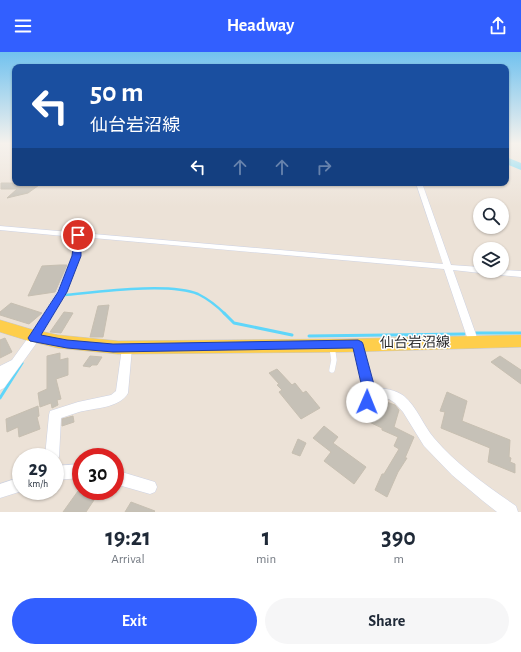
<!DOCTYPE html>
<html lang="en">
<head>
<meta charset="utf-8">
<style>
  body { margin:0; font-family:"Alegreya Sans","Noto Sans JP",sans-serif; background:#f6f6f7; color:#1f2937; height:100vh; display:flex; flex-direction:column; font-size:15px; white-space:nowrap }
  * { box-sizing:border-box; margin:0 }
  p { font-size:13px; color:#747a83 }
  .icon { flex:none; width:22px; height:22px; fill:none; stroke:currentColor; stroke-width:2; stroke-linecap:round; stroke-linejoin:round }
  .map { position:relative; height:460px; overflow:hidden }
  .drawer { display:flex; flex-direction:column; background:#fff; flex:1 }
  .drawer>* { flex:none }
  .guide { position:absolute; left:12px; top:12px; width:497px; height:122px; border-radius:8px; box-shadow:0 1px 3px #0004; background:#1a4fa0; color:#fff; overflow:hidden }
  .fabs { position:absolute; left:473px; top:146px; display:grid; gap:8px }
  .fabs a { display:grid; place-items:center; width:36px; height:36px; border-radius:50%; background:#fff; box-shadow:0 1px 3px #0004; font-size:20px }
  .speed { position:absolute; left:12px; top:396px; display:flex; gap:8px; font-size:20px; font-weight:700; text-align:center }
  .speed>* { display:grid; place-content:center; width:52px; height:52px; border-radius:50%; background:#fff; box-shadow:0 1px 3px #0004; line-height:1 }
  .speed small { font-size:10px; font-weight:400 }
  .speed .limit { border:6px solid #d22; background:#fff; color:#111 }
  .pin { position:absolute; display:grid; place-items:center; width:34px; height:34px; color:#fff; margin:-17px; border:2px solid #fff; border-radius:50%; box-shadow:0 1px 4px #0007 }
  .me { position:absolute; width:44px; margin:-22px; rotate:1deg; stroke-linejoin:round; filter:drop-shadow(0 0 3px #0008) }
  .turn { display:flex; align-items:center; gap:14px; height:84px; padding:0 12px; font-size:18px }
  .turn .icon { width:52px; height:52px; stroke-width:2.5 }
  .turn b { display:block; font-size:28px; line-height:34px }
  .lanes { display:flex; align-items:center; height:38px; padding:0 12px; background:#0003; justify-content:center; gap:20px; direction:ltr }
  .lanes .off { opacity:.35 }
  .eta { display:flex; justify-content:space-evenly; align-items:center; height:68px; text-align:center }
  .eta b { font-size:24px; font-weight:700; line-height:28px }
  .button { display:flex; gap:8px; margin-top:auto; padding:8px 12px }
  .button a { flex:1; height:46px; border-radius:24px; background:#325fff; color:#fff; font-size:16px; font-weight:700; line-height:46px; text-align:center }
  .button a+a { background:#f6f6f7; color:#1f2937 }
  header { display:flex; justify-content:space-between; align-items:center; height:52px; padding:0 12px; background:#325fff; color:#fff; font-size:18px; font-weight:700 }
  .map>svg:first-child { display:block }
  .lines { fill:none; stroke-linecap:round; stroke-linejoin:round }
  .stream-far1 { stroke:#5fd6fa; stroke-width:2.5 }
  .stream { stroke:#5fd6fa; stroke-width:3 }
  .river { fill:#5fd6fa; fill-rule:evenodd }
  .building { fill:#c6c1b7; stroke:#c7bfb1 }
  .service-casing { stroke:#cdd2e3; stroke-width:6 }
  .minor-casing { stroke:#cdd2e3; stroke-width:1 }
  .primary-casing { stroke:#c7c7c7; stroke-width:1 }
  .service { stroke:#fff; stroke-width:5.5 }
  .minor { fill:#fff; fill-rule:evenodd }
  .primary { fill:#fece4b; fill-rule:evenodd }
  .route { fill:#325fff; stroke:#203ea6 }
  .labels { text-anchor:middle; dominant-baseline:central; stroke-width:3; stroke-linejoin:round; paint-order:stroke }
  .street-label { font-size:14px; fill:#282828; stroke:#fff }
</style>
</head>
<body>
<header><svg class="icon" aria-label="menu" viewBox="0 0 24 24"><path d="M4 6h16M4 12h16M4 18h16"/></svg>Headway<svg class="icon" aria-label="share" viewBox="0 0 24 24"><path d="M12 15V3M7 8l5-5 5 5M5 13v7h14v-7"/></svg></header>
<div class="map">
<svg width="521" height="460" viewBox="0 0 521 460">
  <rect width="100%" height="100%" fill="#ece2d7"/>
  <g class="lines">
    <path class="stream-far1" d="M65,243c32,-3 104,-13 133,-1 10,5 19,12 27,20"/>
    <g class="stream">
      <path d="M224,261l10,10 58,12"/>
      <path d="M476,281h45"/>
      <path d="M309,284l155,-2"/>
      <path d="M0,346l22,-35"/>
    </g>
    <path class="river" d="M506,105l15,6v7l-15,-6z"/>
  </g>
  <g class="building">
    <path d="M1,131h41l-14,10 -21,5 10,-9h-16z"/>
    <path d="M60,213h7l-12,27 -27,4 14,-30z"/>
    <path d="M11,251l31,10 -13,11 -29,-9v-3z"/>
    <path d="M109,253l-6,32h-13l8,-31z"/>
    <path d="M64,260l9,1 -12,20 -11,-1z"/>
    <path d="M5,286l7,14 -12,6v-18z"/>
    <path d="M60,301v7l8,-2v17l-12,4 5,20 -4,1 1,5 -6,3 -1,-5 -11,4 -2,-14 9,-4v-33z"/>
    <path d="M90,304l12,1 -5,8h-5l-2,2 -7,-1z"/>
    <path d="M500,304l21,14v14l-30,-22z"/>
    <path d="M277,317l15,16 3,-2 8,10 3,-2 14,17 -19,11 -22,-27 3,-2 -5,-5 2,-1 -10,-11z"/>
    <path d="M447,340l20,9 -5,20 48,19 -1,17 2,1 -1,4 5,2v9l-27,-11 2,-14 -49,-20 4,-16 -5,-1z"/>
    <path d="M378,347l17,6 4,5 -5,17 20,10 -9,21h2l-9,14 -11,25 -12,-7 7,-16h2l15,-25 -5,-3 4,-9 -16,-7v-2l-15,-7z"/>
    <path d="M38,354l1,10 -2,1 3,12 -21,8 -1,-10 -11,5 -1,-13z"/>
    <path d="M73,364l1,6 -12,4v-7z"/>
    <path d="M324,374l14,11 -5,6 33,24 -12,17 -30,-23 7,-9 -18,-14z"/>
    <path d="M298,387l8,4 -6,13 -8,-3z"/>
    <path d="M78,439h22l-14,21h-23z"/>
    <path d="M131,450l24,9 -1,1h-29z"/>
  </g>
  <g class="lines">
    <defs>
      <path id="service" d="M332,295l2,13 -2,10"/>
      <g id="minor">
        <path d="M416,131h6l29,82 29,2v4h4l-4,2 -27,-3 26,73 -1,3 -4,1 -4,-1 -1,-3 -25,-74 -362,-32 -2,19 -13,36 -29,49 -34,47 -4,2v-24l12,-6 18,-25 27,-43 15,-36 2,-19 -74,-7v-4l443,38z"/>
        <path d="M502,218l19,1v6l-31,-3 -4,-3h16z"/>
        <path d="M358,288l4,1 1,3 12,44c9,0 21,2 29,8 13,11 19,29 30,42 23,27 53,48 82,68l2,6h-21l-14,-11 -31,-26 -28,-29 -21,-34 -8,-9 -6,-4 -14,-2 -10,22 -5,1 -5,-1 -1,-4 10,-23 -11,-48 1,-3z"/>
        <path d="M127,292l4,1 1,3 -4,45c-8,15 -34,15 -49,19 -6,2 -12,4 -18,6l-2,39 -4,5v-5h-10l4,-42 1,-4 28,-9 33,-7 5,-4 6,-43 1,-3z"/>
        <path d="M81,412v14l-26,2v-14z"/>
        <path d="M115,418l40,12 2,5 -2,5 -5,2 -35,-10z"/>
        <path d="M21,425l1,14 -22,7v-14z"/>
      </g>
      <path id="primary" d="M0,268l30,9 28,6 60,6 227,-2 176,-4v12l-176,5 -227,2 -60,-6 -29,-7 -29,-9z"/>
    </defs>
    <use href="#service" class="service-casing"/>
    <use href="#minor" class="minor-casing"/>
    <use href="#primary" class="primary-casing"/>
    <use href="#service" class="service"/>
    <use href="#minor" class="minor"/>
    <use href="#primary" class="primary"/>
  </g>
  <linearGradient id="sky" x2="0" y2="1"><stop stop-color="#71c2ef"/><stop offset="0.59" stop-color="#f6f2ed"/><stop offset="1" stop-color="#f6f2ed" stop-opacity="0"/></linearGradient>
  <rect width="521" height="155" fill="url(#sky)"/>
  <path class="route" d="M75,181h3l3,2v21l-14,36 -26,43 26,5 46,4 245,-4 4,2 1,2 13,48 -4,14 -5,1 -4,-1 -2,-4 2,-10 -10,-44 -240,4 -46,-4 -37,-7 -2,-3 30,-46 14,-36z"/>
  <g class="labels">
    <g class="street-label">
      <text transform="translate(415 291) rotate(-1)">仙台岩沼線</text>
    </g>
  </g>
</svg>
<div class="fabs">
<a><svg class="icon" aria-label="search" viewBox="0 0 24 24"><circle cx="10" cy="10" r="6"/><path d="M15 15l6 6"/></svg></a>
<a><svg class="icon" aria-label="layers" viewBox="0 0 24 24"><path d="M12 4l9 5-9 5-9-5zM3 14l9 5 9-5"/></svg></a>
</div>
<div class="speed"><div>29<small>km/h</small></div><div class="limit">30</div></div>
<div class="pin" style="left:78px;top:183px;background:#d93025"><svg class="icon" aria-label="arrive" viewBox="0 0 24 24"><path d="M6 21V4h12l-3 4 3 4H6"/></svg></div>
<svg class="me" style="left:367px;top:350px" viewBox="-20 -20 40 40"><circle r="19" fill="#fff"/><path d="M0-13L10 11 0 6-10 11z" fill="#325fff"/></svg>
<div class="guide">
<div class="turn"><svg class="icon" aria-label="left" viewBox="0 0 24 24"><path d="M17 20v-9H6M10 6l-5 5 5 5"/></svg><div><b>50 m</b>仙台岩沼線</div></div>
<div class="lanes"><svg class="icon" aria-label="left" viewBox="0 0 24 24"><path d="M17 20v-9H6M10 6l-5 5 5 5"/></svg><svg class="icon off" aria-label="ahead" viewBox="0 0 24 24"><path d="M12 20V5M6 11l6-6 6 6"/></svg><svg class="icon off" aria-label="ahead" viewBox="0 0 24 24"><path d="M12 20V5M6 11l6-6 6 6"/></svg><svg class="icon off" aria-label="right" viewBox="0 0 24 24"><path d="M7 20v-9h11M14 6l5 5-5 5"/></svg></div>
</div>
</div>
<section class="drawer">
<div class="eta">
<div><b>19:21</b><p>Arrival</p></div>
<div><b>1</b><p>min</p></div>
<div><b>390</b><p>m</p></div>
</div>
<div class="button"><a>Exit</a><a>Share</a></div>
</section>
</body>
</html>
